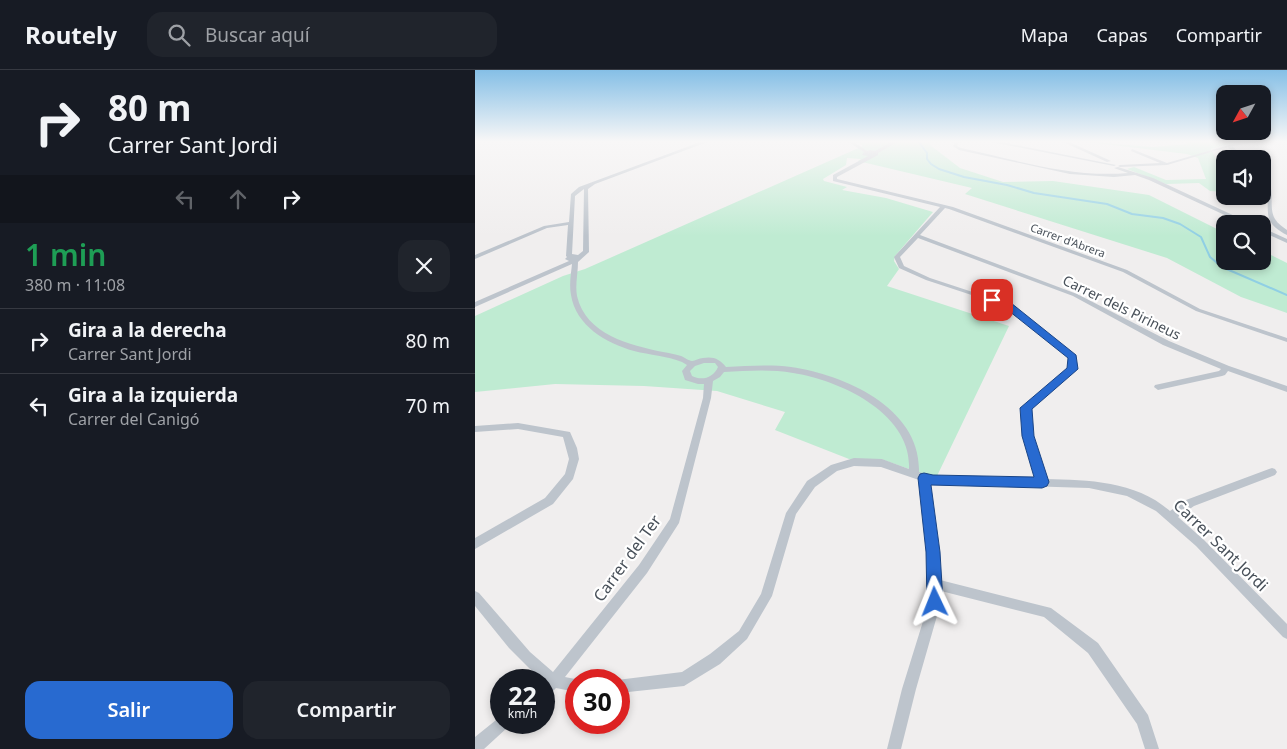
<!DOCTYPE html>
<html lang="es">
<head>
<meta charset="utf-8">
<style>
  body { margin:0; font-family:"Noto Sans",sans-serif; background:#20242c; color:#f1f3f6; height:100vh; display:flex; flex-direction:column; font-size:19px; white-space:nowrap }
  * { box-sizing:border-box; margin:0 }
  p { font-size:16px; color:#9ea1a6 }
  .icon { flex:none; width:28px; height:28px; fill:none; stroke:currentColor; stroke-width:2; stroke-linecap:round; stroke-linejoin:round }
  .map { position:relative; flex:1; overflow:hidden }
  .drawer { display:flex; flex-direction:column; background:#171b24; width:475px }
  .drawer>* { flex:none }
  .banner { background:#171b24; color:#f1f3f6; overflow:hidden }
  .needle { width:32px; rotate:230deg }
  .buttons { position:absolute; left:741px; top:15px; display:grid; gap:10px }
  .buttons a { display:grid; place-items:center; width:55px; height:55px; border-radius:10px; background:#171b24; box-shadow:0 2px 8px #0003; font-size:25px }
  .speed { position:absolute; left:15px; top:599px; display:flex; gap:10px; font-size:25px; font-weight:700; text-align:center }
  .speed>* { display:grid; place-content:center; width:65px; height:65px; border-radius:50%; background:#171b24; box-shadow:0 2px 8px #0003; line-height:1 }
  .speed small { font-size:12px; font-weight:400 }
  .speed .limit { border:8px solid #d22; background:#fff; color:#111 }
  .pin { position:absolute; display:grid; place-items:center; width:42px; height:42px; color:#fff; margin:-21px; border-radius:10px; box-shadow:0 2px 8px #0006 }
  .me { position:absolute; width:55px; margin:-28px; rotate:358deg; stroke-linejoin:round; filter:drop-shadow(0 0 4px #0008) }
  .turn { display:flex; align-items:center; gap:18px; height:105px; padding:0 25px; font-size:22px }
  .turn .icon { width:65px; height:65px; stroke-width:2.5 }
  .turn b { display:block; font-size:35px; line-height:42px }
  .lanes { display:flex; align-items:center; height:48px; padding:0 25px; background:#0003; justify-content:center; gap:25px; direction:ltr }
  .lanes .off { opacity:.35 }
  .round { display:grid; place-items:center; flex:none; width:52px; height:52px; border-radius:15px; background:#20242c }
  .summary { display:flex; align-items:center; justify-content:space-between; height:85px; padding:0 25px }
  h1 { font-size:30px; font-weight:600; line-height:38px; color:#1e9e55 }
  .primary-button { display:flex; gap:10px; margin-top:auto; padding:10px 25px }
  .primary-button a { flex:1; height:58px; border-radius:15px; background:#286ad0; color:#fff; font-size:20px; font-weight:600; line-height:58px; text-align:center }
  .primary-button a+a { background:#20242c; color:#f1f3f6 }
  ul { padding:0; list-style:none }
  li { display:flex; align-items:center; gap:15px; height:65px; padding:0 25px; border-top:1px solid #363941 }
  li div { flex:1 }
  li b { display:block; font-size:19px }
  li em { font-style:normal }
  header { display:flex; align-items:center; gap:30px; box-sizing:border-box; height:70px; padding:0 25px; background:#171b24; border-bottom:1px solid #363941 }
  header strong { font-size:24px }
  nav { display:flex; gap:28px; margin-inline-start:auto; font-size:18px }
  .search { width:350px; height:45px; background:#20242c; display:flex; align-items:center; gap:12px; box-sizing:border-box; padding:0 18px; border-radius:15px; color:#9ea1a6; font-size:19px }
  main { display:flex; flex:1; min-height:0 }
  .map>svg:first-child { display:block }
  .green { fill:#bfebd2 }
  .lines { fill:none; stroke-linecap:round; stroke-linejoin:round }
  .stream { stroke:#90cfe4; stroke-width:2 }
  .street { fill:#bdc4cc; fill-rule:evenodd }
  .route { fill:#286ad0; stroke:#1a4587 }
  .labels { text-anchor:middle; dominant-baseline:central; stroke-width:4.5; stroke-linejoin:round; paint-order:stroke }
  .far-street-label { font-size:11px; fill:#485059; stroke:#fff }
  .street-label { font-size:14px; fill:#485059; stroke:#fff }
  .near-street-label { font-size:16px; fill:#485059; stroke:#fff }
</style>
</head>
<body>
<header>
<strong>Routely</strong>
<div class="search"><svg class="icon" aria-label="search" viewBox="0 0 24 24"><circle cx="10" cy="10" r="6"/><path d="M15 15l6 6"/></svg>Buscar aquí</div>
<nav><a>Mapa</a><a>Capas</a><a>Compartir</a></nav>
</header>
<main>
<section class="drawer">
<div class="banner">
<div class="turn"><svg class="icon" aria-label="right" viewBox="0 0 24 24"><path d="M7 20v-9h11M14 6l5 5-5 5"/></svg><div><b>80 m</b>Carrer Sant Jordi</div></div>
<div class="lanes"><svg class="icon off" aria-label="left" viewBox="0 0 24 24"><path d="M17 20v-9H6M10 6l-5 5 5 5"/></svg><svg class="icon off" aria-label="ahead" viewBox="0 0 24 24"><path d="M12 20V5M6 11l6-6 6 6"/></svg><svg class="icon" aria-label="right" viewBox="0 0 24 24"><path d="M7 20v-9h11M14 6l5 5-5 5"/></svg></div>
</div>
<div class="summary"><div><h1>1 min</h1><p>380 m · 11:08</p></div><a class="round"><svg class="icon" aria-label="close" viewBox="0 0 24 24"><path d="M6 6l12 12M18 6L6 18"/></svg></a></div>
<ul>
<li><svg class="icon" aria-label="right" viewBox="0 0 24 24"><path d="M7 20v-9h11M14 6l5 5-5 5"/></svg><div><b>Gira a la derecha</b><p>Carrer Sant Jordi</p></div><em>80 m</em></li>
<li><svg class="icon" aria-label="left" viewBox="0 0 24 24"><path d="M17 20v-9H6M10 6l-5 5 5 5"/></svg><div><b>Gira a la izquierda</b><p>Carrer del Canigó</p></div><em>70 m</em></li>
</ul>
<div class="primary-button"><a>Salir</a><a>Compartir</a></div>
</section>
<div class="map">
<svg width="812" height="679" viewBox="0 0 812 679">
  <rect width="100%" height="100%" fill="#f0eeee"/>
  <g class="green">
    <path d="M382,71h74l-1,4 30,23 43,14 50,-1 96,14 76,38v28h38v-10l24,12v50l-46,-16 -74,-39 -202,-64 7,-6 -114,-27 3,-2 -14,-1 -1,7 -23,14 1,2 23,6 -5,3 44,8 47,14 -38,44 -1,5 5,8 -12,17 122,40 -72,150 -14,-2 -42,-15h-32l-74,-29 10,-18 -68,-21 -73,-5 -89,-2 -80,8v-76l88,-40 22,-7 278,-123z"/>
    <path d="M604,71l74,6 35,-3 -2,-3h54l-29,8 14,28v15l-15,-1 -11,-8 -33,1 -39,-15 7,-2 32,13 40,-1 -8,-21 -11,-4z"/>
  </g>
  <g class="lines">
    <path class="stream" d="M443,71l9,12v6l4,5 8,5 25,8 43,8 27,8 73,11 25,10 31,4 17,6 21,13 9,20 12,10 65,28"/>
    <g class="street">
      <path d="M228,71h7l-115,43 -7,5 1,63 -11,10c0,11 -3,23 -1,34 9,39 53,49 86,56 6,1 12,2 18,4 3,1 8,5 11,5 3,0 7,-3 11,-3 10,-2 17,1 23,9 22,-1 44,-3 65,0 54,8 130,41 128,105l14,4 103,3 -13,-43 -1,-29 47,-39v-10l-64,-52 -79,-26 -27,-12 -5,-11 46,-50 -107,-26v-6l35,-19 -6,-1 2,-3 -17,-11h5l15,10 3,-1 5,1 18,-10h6l-21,12v2l-41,22v2l116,28 174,63 73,39 87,29v4l-91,-31 -73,-39 -174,-63 -4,-1 -25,27 157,59 92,47 60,25 58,20v6l-59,-21 -3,4 -3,1 -64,14 -4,-3 1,-2 64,-14 2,-2 -58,-24 -90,-49 -155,-58 -18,19 4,9 26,12 79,26 68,53 -1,14 -46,37 3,28 13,43c43,1 90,2 124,32l16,-11 83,-31 3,-1 3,1 2,3 -2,3 -81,31 -16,11 26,23 83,84v15l-4,-2 -87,-91 -40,-35 -29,-15 -38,-8 -159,-5 9,69 1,28 111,28 47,35 50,72 11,34h-14l-8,-25 -49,-71 -44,-36 -103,-26v11l-25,87 -15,60h-14l15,-60 27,-87 -2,-50 -8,-72 -38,-13 -27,-1 -17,5 -22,16 -19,27 -24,82 -25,43 -27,25 -36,22 -65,7v-13h-2l65,-8 28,-18 29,-23 22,-37 25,-81 21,-32 24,-16 23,-7 28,1 27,10c3,-56 -70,-89 -116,-96 -23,-4 -47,-2 -69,-1l-4,5 -7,4 -2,17 -32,125 -32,50 -82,104 15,3h-4v12l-20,-4 -7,7 -5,2v-17h-3l-32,-32 -34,-42v-15l4,2 51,59 23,20 86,-107 31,-46 33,-121 1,-14h-6l-13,-4 -3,-9 5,-6 -5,-3c-15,-6 -32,-7 -48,-11 -28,-8 -58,-25 -63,-56 -2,-10 0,-21 1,-31l-97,43v-5l94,-41 -4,-2 2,-2 -1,-1 2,-31 -21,3 -72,31v-4l69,-29 25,-4 2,-28 8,-7zM109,119l-1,62 -5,4 -6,-1 3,-58zM229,293h11l3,4c-5,11 -16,14 -26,9l-2,-5 5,-5z"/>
      <path d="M480,71h4l-2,5 4,2c55,12 110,30 167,25l-14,-5 4,-1 35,11 99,46h-8l-95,-44 -14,-5 -21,2 -44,-3 -111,-24 -6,-4z"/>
      <path d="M511,71h10l120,24 -2,1z"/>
      <path d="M586,71h6l44,20 -4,1z"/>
      <path d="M788,71l-31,5 14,13h-5l-13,-12 -61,18 -47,2 -2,-1 2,-1 40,-2 -29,-12 1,-2 35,14 72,-21z"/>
      <path d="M788,105c15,11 4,30 12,44 3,5 8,8 12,11v5c-26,-13 -17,-24 -20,-45 -1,-6 -5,-10 -4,-15z"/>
      <path d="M788,158l24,11v4l-24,-11z"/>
      <path d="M43,353l52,9 7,16 2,11 -6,20 -20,25 -78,45v-11l70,-40 20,-24 4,-15 -6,-22 -45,-8 -43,3v-6z"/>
      <path d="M26,646v6h9l-2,5 -24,22h-9v-12z"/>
    </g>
  </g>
  <linearGradient id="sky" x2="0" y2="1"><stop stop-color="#85bfe6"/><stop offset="0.43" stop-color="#f8f7f7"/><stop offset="1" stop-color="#f8f7f7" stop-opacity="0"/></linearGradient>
  <rect width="812" height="166" fill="url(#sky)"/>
  <path class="route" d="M517,227l19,6 65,52 2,14 -46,40 2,27 15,46 -2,4 -5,2 -111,-3 9,67 3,50 -2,5 -6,3 -6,-3 -2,-5 -1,-50 -8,-74 2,-4 4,-1 9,2 101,2 -12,-41 -2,-28 47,-40 1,-10 -64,-51 -16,-5v-4z"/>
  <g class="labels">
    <g class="far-street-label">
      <text transform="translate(593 170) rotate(20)">Carrer d'Abrera</text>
    </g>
    <g class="street-label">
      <text transform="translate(647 237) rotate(26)">Carrer dels Pirineus</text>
    </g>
    <g class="near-street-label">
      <text transform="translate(746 475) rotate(44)">Carrer Sant Jordi</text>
      <text transform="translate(152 488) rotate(-54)">Carrer del Ter</text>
    </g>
  </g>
</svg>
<div class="buttons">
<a><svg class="needle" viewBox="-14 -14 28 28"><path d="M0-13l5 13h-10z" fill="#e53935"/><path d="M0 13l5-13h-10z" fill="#9ea1a6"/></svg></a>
<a><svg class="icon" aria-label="sound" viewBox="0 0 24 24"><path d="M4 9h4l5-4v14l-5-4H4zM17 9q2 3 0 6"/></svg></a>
<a><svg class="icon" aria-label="search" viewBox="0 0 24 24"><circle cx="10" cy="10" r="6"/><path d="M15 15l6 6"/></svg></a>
</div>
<div class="speed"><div>22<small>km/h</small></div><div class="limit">30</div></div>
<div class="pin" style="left:517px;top:230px;background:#d93025"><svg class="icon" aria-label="arrive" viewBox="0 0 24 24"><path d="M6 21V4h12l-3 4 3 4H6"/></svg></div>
<svg class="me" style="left:460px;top:532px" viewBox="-20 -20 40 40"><path d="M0-17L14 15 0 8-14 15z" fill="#286ad0" stroke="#fff" stroke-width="4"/></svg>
</div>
</main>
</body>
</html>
